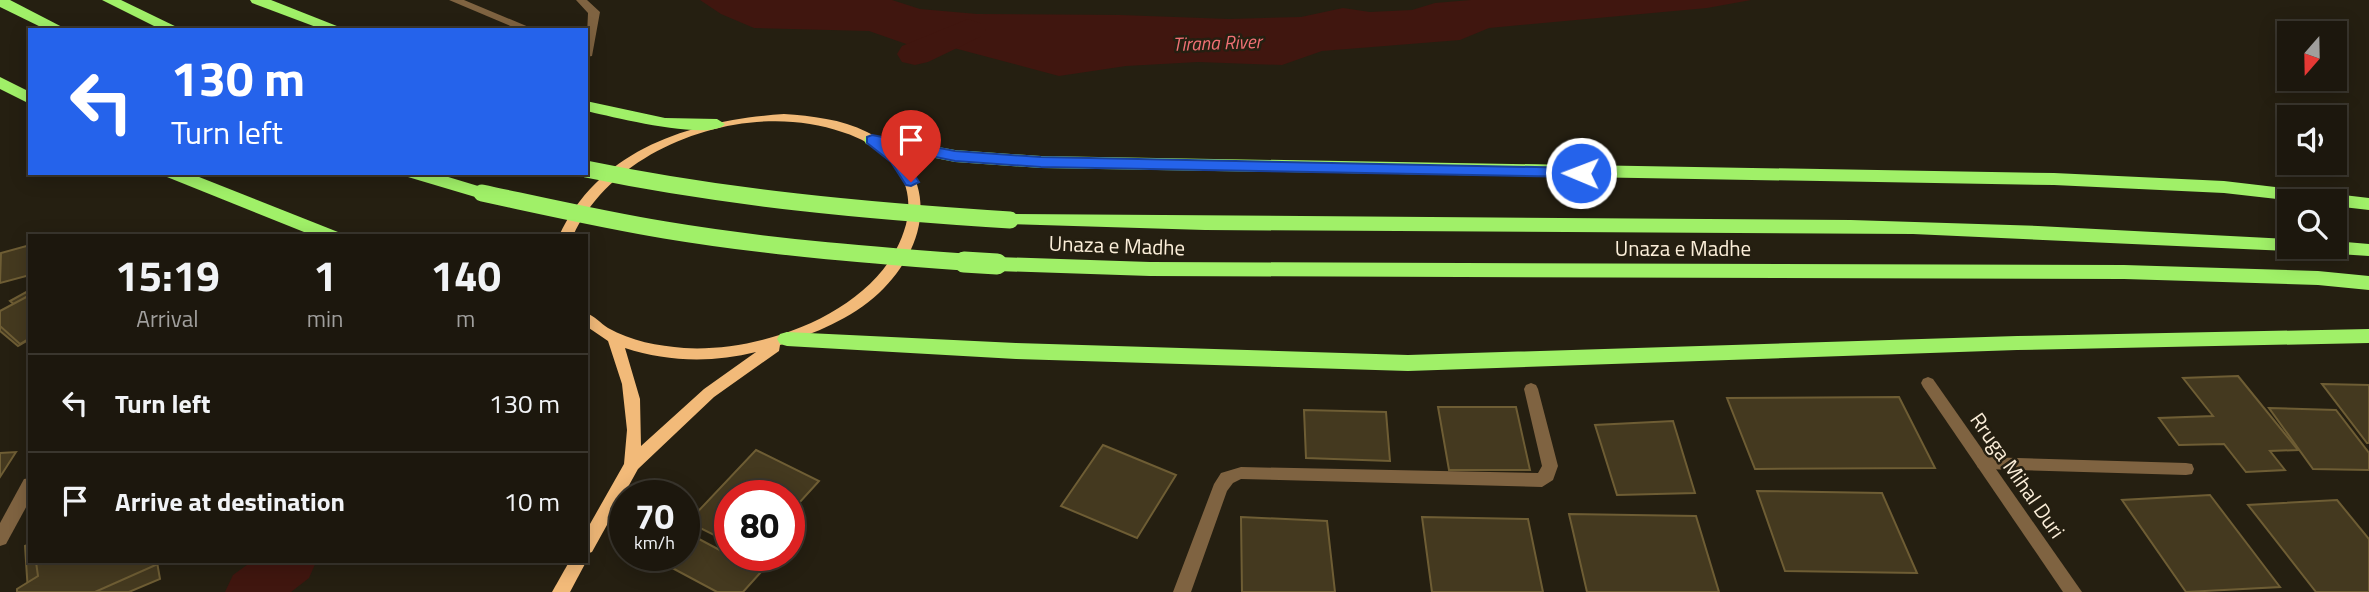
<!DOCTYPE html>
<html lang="en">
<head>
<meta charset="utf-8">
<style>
  body { margin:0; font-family:"Titillium Web",sans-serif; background:#29241b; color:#f1f3f6; height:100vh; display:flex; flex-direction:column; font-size:26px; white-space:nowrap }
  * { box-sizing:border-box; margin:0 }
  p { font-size:23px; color:#a09f9d }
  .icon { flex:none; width:38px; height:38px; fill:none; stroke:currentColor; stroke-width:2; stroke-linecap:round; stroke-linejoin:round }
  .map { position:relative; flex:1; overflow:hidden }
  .sheet { position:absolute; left:28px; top:234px; width:560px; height:329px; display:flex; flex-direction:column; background:#1c170d; border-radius:0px; box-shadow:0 4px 18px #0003,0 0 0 2px #3a362e }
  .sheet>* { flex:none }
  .top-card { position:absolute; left:28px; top:28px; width:560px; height:147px; border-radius:0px; box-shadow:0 4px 18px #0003,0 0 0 2px #3a362e; background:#2563eb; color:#fff; overflow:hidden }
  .needle { width:46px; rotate:200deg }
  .controls { position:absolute; left:2277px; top:21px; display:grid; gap:14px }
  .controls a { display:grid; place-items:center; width:70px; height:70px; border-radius:0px; background:#1c170d; box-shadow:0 4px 18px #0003,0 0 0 2px #3a362e; font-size:35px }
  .speed { position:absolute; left:609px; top:480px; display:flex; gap:14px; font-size:35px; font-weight:700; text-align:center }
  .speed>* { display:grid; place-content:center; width:91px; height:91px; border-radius:50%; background:#1c170d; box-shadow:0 4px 18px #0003,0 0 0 2px #3a362e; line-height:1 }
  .speed small { font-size:18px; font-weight:400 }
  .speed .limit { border:10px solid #d22; background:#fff; color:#111 }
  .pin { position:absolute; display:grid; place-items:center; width:60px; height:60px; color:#fff; margin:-72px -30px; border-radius:50% 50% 50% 0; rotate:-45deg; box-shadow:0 0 7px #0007 }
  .pin .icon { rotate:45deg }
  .me { position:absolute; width:77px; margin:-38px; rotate:271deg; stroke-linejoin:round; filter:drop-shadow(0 0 5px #0008) }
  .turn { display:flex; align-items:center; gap:24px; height:147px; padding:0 28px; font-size:32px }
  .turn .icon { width:91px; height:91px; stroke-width:2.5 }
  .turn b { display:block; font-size:49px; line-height:60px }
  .eta { display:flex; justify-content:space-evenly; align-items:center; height:119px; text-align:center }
  .eta b { font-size:42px; font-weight:700; line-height:49px }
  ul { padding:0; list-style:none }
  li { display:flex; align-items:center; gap:21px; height:98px; padding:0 28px; border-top:2px solid #3a362e }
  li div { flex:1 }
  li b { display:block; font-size:26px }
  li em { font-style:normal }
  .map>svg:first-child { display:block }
  .water { fill:#40160f }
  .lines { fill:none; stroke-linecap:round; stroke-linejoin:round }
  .canal { fill:#40160f; fill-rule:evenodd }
  .building { fill:#44391f; stroke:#6e5d34; stroke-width:2 }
  .service { fill:#7f6341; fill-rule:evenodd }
  .minor { fill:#7f6341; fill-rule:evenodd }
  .secondary { fill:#f2ba79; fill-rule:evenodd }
  .trunk { fill:#a0f068; fill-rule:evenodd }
  .trunk-bridge-far1 { stroke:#a0f068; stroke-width:17 }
  .trunk-bridge { stroke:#a0f068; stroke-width:21 }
  .route { fill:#2563eb; stroke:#184099; stroke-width:2 }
  .labels { text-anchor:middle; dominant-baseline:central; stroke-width:5; stroke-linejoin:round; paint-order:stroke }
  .far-water-label { font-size:19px; font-style:italic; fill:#f17175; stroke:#251f11 }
  .street-label { font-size:21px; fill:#fbeed9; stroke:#251f11 }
</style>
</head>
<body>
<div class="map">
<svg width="2369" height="592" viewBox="0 0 2369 592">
  <rect width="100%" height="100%" fill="#251f11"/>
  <path class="water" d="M700,0h192l28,9 57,5 143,1 109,4 72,-2 42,-9 27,4 42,-2 23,-7 36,-3h280l-44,8 -218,20 -29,12 -138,11 -40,14 -84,-3 -72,4 -67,10 -109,-29 -38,-1 -43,-15 -115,-3 -33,-14z"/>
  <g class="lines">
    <g class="canal">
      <path d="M968,19l12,4 6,7 -6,7 -52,25 -13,3 -13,-3 -5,-8 5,-8z"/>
      <path d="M251,562h65l-7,16 -18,14h-66l8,-17z"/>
    </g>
  </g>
  <g class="building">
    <path d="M30,245v30l-30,8 1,-30z"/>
    <path d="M30,290v49l-12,7 -18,-15v-16l16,-9 -6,-5z"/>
    <path d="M30,295v43l-10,6 -20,-18v-15z"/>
    <path d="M2238,376l60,74 -28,1 15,19 -39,2 -22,-28 -45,1 -20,-27 54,-2 -30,-38z"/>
    <path d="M2322,384l47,1v58h-2z"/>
    <path d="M1899,397l36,71 -180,1 -28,-71z"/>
    <path d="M1438,407h78l14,63h-81z"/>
    <path d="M2269,408l67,2 33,43v17l-56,-1z"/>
    <path d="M1304,410l82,2 4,49 -84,-3z"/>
    <path d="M1673,421l22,72 -78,2 -22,-70z"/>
    <path d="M1103,445l73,30 -39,63 -76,-32z"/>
    <path d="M756,450l63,31 -30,33v-19h-59v48l-42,-21z"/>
    <path d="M16,452l-16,25v-24z"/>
    <path d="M1757,491l125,2 35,80 -132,-2z"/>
    <path d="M2210,495l70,92 -94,5 -64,-92z"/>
    <path d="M2337,500l32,39v53h-53l-68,-87z"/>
    <path d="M1569,514l127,2 23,76h-132z"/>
    <path d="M1241,517l86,4 8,71h-93z"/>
    <path d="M1422,517l106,2 15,73h-111z"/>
    <path d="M684,531l77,41 -18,20h-26l-69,-37h36z"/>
    <path d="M30,544v18h127l3,17 -31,13h-101l-3,-46z"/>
    <path d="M36,562h121l1,2 -63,28h-78v-3l21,-13z"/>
  </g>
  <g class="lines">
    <g class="service">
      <path d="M449,0h15l72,30h-16z"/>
      <path d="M576,0h11l13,12 -8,44 -6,1 2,-44z"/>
      <path d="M1984,457l202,6 6,1 2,5 -2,5 -6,1 -202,-6 -6,-1 -2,-5 2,-5z"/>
      <path d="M30,478v22l-24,44 -6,2v-23l24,-44z"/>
    </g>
    <g class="minor">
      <path d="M1928,377l5,2 149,213h-19l-140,-205 -2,-4 2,-4z"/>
      <path d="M1531,383l5,2 2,4 20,77 -5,14 -11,7 -301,-8 -8,4 -6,8 -36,101h-18l41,-108 7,-11 20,-6 297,6 4,-7 -18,-77 2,-4z"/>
    </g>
    <g class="secondary">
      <path d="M784,114c28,2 57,5 83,18 74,35 65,111 12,161 -28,26 -64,40 -99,52l-1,6 -65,46 -76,72 -46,83 -6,2v-23l38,-67 3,-34 -5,-46 -14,-43 -22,-15v-13c9,3 14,10 22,15 23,13 50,18 76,20 78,5 194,-36 220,-117 7,-20 6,-42 -6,-61 -11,-18 -36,-32 -56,-38 -93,-33 -227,12 -269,104h-14c41,-89 135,-116 225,-122zM625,348c42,14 88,15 131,4l-52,37 -63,57 -1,-47z"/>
      <path d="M569,562h17l-16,30h-18z"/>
    </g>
    <g class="trunk">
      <path d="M0,0h10l58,30h-21l-47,-23z"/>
      <path d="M102,0h19l62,30h-21z"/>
      <path d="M250,0h21l76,30h-23l-72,-27z"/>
      <path d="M0,77l30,15v12l-30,-15z"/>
      <path d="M586,101l79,17 52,1 8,5c-15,18 -115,-8 -139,-13z"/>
      <path d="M872,135l83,15 86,6 1013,17 170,8 145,17v12l-35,-4v-5h-39l-71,-8 -170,-8 -1013,-17 -86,-6 -89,-18 -2,-4 2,-4z"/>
      <path d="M164,173h25l149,59 3,4h-27l-147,-59z"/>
      <path d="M405,173h30l53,16 3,4 -9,6 -74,-22z"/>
      <path d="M1010,214l841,6 187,6 251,13v8h8l-8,4 -376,-17 -708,-4 -201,-6 -3,-4 3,-4z"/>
      <path d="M2334,241l35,3v12l-46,-3 -7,-1 -2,-5h20z"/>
      <path d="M997,257l153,5 974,3 194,6 51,5v14l-51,-5 -194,-6 -974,-3 -153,-5 -7,-2 -2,-5 2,-5z"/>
      <path d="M2369,329v14l-352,7 -609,21 -392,-12 -229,-13 -7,-2 -3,-5 3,-5 7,-2 229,11 392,12 609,-19z"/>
    </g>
    <g class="trunk-bridge-far1">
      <path d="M586,169c140,29 281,42 424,51"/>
      <path d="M482,193c61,13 122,27 183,37 108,18 216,26 325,34"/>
    </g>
    <path class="trunk-bridge" d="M964,262l33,2"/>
  </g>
  <path class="route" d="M872,135l83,16 86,6 540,11 7,5 -7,4 -540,-10 -86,-6 -63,-13 9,7 18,27 -8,4 -5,-1 -15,-23 -24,-19v-6z"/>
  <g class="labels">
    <g class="far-water-label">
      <text transform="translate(1217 42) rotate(-2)">Tirana River</text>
    </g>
    <g class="street-label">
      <text transform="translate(1117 245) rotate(2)">Unaza e Madhe</text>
      <text x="1683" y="248">Unaza e Madhe</text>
      <text transform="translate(2018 475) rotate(55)">Rruga Mihal Duri</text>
    </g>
  </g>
</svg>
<div class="controls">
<a><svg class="needle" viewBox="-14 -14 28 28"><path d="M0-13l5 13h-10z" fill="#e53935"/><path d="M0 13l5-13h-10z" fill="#a09f9d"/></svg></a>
<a><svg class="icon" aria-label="sound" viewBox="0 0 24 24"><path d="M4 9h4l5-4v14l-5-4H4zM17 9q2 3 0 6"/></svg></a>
<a><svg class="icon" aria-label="search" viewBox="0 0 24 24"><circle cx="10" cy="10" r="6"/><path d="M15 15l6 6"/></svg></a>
</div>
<div class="speed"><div>70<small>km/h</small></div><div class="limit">80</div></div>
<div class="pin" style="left:911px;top:182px;background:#d93025"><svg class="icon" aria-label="arrive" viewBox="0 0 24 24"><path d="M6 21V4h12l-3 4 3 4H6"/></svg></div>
<svg class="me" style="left:1581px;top:173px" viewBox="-20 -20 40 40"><circle r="17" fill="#2563eb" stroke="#fff" stroke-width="3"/><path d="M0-11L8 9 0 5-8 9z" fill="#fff"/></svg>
<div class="top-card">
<div class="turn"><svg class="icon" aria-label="left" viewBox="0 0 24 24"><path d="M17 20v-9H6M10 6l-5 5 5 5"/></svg><div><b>130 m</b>Turn left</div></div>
</div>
<section class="sheet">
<div class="eta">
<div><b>15:19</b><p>Arrival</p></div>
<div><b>1</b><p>min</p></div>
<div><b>140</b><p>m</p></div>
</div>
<ul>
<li><svg class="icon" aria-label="left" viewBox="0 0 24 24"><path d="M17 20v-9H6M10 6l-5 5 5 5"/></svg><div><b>Turn left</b></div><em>130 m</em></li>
<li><svg class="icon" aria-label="arrive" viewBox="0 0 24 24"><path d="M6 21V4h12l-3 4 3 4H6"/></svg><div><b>Arrive at destination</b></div><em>10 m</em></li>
</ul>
</section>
</div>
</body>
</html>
